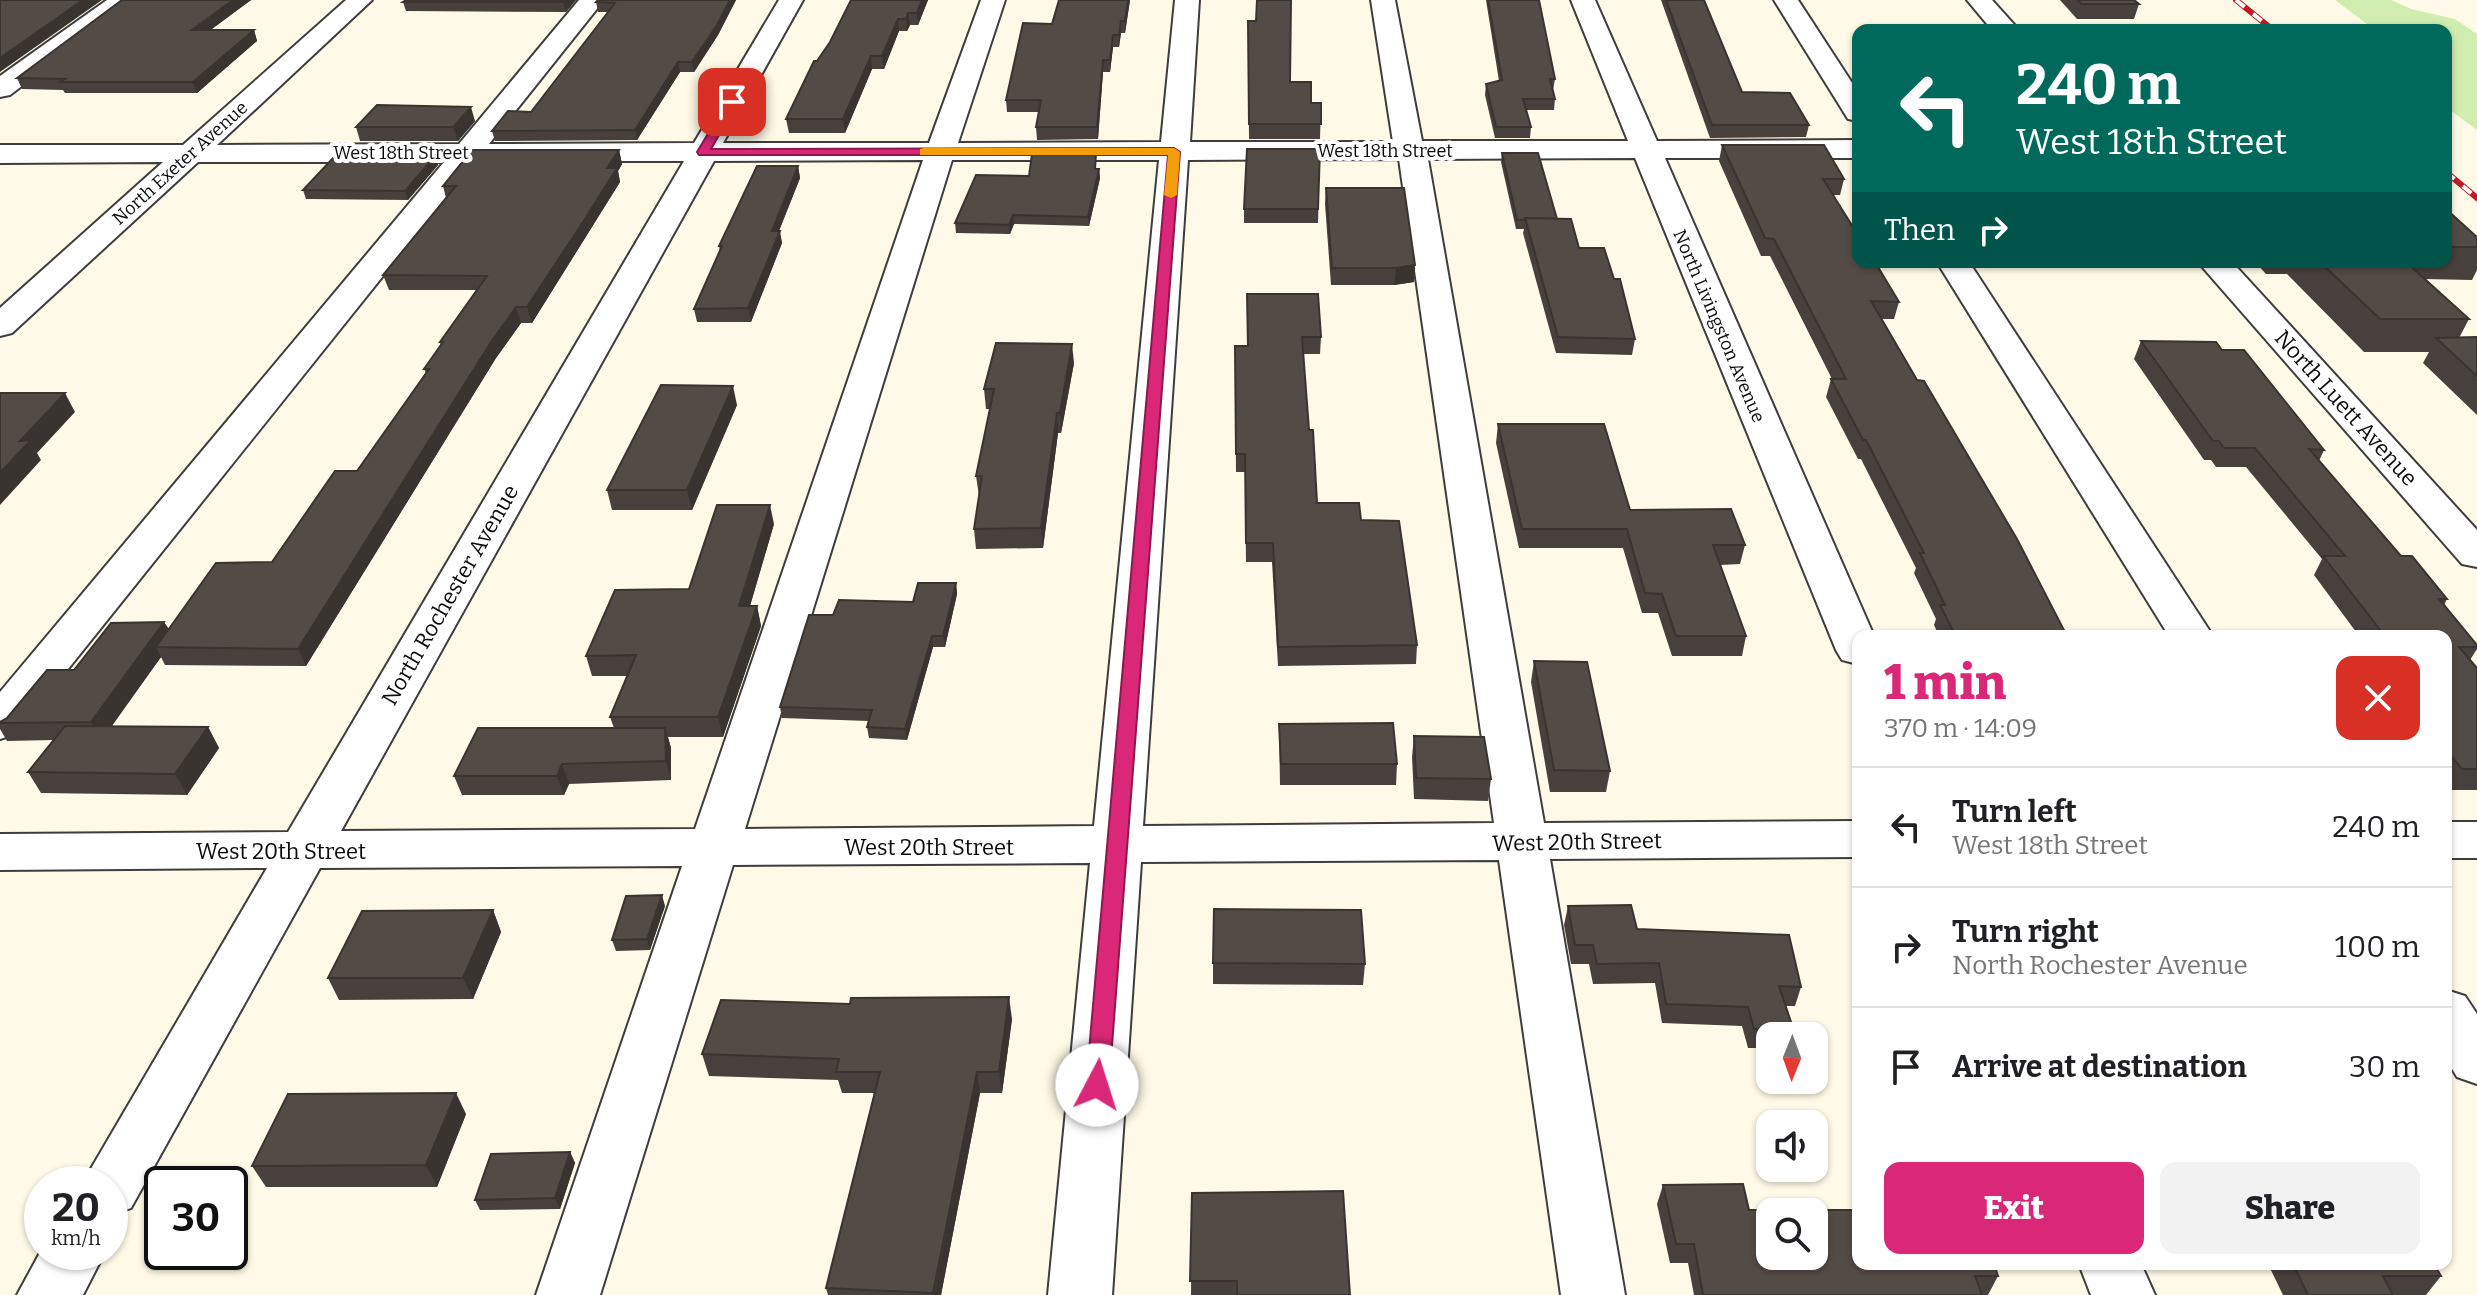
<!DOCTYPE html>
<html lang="en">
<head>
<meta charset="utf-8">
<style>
  body { margin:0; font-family:Bitter,serif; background:#f2f2f2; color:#202124; height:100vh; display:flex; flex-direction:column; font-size:30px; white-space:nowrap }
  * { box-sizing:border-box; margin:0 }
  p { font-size:26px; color:#757577 }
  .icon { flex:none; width:44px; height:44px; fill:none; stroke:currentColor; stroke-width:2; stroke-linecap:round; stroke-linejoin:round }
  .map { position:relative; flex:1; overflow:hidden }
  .details { position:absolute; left:1852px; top:630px; width:600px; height:640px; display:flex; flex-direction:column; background:#fff; border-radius:16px; box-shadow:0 2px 6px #0004 }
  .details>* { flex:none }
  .banner { position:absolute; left:1852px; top:24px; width:600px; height:244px; border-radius:16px; box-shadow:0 2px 6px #0004; background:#00695c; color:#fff; overflow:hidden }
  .needle { width:52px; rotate:181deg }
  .buttons { position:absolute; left:1756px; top:1022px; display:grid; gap:16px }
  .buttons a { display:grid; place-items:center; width:72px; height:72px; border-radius:16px; background:#fff; box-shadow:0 2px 6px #0004; font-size:40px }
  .speed { position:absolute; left:24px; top:1166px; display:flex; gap:16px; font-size:40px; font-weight:700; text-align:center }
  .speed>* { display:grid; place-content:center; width:104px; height:104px; border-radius:50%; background:#fff; box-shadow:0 2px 6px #0004; line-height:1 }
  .speed small { font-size:20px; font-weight:400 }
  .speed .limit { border:4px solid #111; border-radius:12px; background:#fff; color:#111 }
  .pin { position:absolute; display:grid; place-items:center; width:68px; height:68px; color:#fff; margin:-34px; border-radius:16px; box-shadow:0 4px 12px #0006 }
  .me { position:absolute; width:88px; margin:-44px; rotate:5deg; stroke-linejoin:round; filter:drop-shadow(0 0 6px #0008) }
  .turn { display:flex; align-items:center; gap:28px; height:168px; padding:0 32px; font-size:36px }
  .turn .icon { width:104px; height:104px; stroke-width:2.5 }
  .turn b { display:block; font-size:56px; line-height:68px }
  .then { display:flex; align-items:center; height:76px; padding:0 32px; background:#0003; gap:16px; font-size:30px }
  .round { display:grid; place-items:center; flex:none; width:84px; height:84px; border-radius:16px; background:#f2f2f2 }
  .overview { display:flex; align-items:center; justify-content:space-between; height:136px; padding:0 32px }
  h1 { font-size:48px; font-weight:800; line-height:60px; color:#db2777 }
  .button { display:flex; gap:16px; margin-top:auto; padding:16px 32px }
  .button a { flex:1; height:92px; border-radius:16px; background:#db2777; color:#fff; font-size:32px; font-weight:800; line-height:92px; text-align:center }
  .button a+a { background:#f2f2f2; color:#202124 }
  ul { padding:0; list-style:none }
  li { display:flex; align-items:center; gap:24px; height:120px; padding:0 32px; border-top:2px solid #e0e0e0 }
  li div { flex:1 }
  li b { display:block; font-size:30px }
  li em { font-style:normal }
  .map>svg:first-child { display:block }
  .green { fill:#d0ecae }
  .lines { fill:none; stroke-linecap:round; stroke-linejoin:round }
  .minor-casing { stroke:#3d3d3d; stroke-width:4 }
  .minor { fill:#fff; fill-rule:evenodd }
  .rail-casing { stroke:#c31926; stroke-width:6 }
  .rail { stroke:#fff; stroke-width:4; stroke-dasharray:11; stroke-linecap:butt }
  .wall { fill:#47403c }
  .shaded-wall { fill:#3a3431 }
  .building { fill:#534b46; stroke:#3a3431; stroke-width:2; fill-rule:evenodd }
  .route { fill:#db2777; stroke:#8e194d; stroke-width:2 }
  .slow { fill:#f59e0b }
  .labels { text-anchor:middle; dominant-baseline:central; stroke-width:8; stroke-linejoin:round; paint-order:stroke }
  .far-street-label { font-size:18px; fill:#0a0a0a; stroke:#fff }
  .street-label { font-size:22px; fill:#0a0a0a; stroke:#fff }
</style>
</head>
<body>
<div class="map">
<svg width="2477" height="1295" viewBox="0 0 2477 1295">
  <rect width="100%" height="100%" fill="#fffae7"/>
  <path class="green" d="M2335,0h56l20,9 44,10 22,15v96l-31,-23v-77h-71z"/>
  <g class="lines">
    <defs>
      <g id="minor">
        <path d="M107,0h28l-125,95 -10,2v-21z"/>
        <path d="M346,0h26l-155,145 242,-1 120,-144h25l-115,144 205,-1 85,-143h24l-80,143h206l52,-143h24l-47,143 203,-1 14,-142h24l-9,142h203l-22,-142h24l27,141h206l-57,-141h24l62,141 201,-1v18h-193l209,478h-16v28l-16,-4 -6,-10 -201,-492 -207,1 116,664 314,-2v36l-308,2 75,436h-64l-62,-435 -358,2 -29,433h-64l42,-432 -357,2 -133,430h-64l146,-429 -362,2 -189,340 -21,8v-32h-28l185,-316 -267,2v-36l288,-2 396,-671h-209l-459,573 -16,5v-47l444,-530h-246l-186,171 -12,3v-28l163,-146 -163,1v-18h183zM1399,159l95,664 -351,3 45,-666zM923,160l-228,669 -354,2 373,-670zM952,160h207l-65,666 -349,3z"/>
        <path d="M1774,0h24l60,92v29l-10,-2z"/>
        <path d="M1967,0h25l27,30h-27z"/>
        <path d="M1937,262h32l244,374h-44z"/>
        <path d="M2198,262h34l245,268v37l-15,-3z"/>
        <rect x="2446" y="822" width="31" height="36"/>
        <path d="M2446,990l19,6 12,18v70l-20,-7 -11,-18z"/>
        <path d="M42,1249v3h63l-22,43h-66z"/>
        <path d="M2079,1264h62l14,31h-64z"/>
      </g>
    </defs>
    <use href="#minor" class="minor-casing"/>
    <use href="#minor" class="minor"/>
    <defs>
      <g id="rail">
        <path d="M2236,0l37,30"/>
        <path d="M2446,172l31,26"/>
      </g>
    </defs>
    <use href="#rail" class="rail-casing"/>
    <use href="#rail" class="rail"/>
  </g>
  <g class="wall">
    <path d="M122,0h129l-41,30h44l3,11 -60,52h-132l-2,-3 -41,-1 -5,-11z"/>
    <path d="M406,0h170l-10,12 -160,-1 -3,-9z"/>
    <path d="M598,0h138l-18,35 -24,37h-14l-43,68 -142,1 -3,-10 39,-19 77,-100h-10l-2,-10z"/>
    <path d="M851,0h77l-10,25h-8l-3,6h-8l-15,38h-12l-27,64h-56l-3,-14 31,-58 13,-19z"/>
    <path d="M1130,0l-5,33h-4l-2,14h-6l-3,25h-7l-5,67 -61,1 -1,-13 3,-15h-32l-1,-12z"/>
    <path d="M1486,0h53l16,79 -2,11h-1l3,9 -1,11h-28l5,17 -1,11h-35l-10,-43 1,-11 13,-3z"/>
    <path d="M1661,0h43l38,92 67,33 -3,12 -96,1z"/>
    <path d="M2060,0h74l5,4 -5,15h-57z"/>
    <path d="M1248,21l42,61 21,21h10l-1,36h-71z"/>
    <path d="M475,121l-17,20h-98l-4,-14z"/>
    <path d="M1722,145l122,34 -4,16h-7l66,107 -5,17h-12l185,317h-128l-5,-11 2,-6 -22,-46 2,-5 -55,-109h-3l-32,-62 5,-18h1l-62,-123h-9l-42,-95z"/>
    <path d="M1320,149l-2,74h-74v-14z"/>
    <path d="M619,150l3,14 -4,7 2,11 -88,141h-11l-25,35 -190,308 -141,-1 -4,-8 -50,69 97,1 11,21 -32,47 -146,-2 -13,-21 25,-32 -46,1 -7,-12v-7l7,-4 67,-48 90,-48 5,7 103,-67 85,-91 69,-98 -2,-4 17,-23 -1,-4 36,-52h-87l-6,-15 63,-77 -3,-12z"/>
    <path d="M1502,153l55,66 22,29 56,91 -3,16 -76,-2 -33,-120 1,-4h-8l-15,-67z"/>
    <path d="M435,156l3,9 -30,35 -102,-1 -3,-9z"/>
    <path d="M1096,163v6h3l1,9 -11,48 -75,-2 -4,10 -54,-1 -1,-10 74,-47z"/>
    <path d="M798,166l2,12 -21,53 3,12 -31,79h-54l-3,-13 26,-58 -1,-5z"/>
    <path d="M1326,188l89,77 -1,17 -20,3h-63l-6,-81z"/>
    <path d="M2446,209l31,28v33l-5,10 -48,-1 45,40 -10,19h18v77l-54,-52 6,-11h-65l-77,-78h-21l-11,-12h191z"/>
    <path d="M1247,294l74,43 -1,17h-17l6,76 8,73 44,17 56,125 -1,19 -138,2 -6,-104h-26l-1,-90h-9l-1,-126h13z"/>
    <path d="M2141,341l81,9 102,100 -5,11 82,95 46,43 -3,6 33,40v4l-7,11 7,8v122h-28l-3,-4v-150h-87l-45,-61 8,-16 -76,-92h-30l-5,-7h-7l-70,-101z"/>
    <path d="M1074,363l-13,70h-3l-15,115 -67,1 -2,-20 5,-33 -3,-20 14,-67h-4l-2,-20z"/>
    <path d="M737,405l-45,105h-80l-5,-20z"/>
    <path d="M1498,424l132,86 115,35 -5,19 -20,1 26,71 -4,20h-70l-14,-43h-16l-19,-65h-104l-23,-105z"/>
    <path d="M774,524l-24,82h7l4,20 -38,111h-55l3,11v32l-102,4 -5,11h-102l-8,-19 160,-48 -4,-11 17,-41h-35l-6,-20 103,-67z"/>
    <path d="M956,583l1,11 -12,53h-12l-26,93 -38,-2 -2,-11 2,-6 -87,-3 -2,-11 53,-92 80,-13z"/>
    <path d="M1534,661l76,110 -4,21h-56l-19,-110z"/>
    <path d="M1279,724l118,40 -1,21h-116z"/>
    <path d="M1414,736l77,43 -3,22 -74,-2 -2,-42z"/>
    <path d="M665,906l-15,44 -34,1 -4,-11z"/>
    <path d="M1568,906l233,81 -6,19h-10l8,22 -3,8h-20v12h-22l-6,-22 -80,-3 -7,-40 -62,1 -4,-20h-18l-7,-39z"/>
    <path d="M493,910l8,22 -28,67 -134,1 -11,-22z"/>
    <path d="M1213,963l152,1 -2,21 -150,-1z"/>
    <path d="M1012,1019l-10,74h-22l-39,202h-113l-2,-7 48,-195h-32l-4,-13 -129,-4 -7,-22z"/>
    <path d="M466,1114l-29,73h-171l-14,-21z"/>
    <path d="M570,1152l5,11 -15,46 -80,1 -5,-10z"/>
    <path d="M1663,1185l86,25 249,66 -10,19h-294l-6,-32h-18l-13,-59z"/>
    <path d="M1192,1193l158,102h-159z"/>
    <path d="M2268,1264h166l7,12 -15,19h-143z"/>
  </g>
  <g class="shaded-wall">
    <path d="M83,0h19l-102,72v-14z"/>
    <path d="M233,0h18l-55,41 -4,-11z"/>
    <path d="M565,0h11l-10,12 -3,-10z"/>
    <path d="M730,0h6l-18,35 -24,37 -2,-10z"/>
    <path d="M922,0h6l-10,25 -1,-12z"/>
    <path d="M1128,0h2l-5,33v-12z"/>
    <path d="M908,13l2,12 -3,6 -1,-12z"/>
    <path d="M898,19l1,12 -15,38 -2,-13z"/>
    <path d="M1121,21v12l-2,14v-12z"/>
    <path d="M254,30l3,11 -60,52 -4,-11z"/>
    <path d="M1113,35v12l-3,25v-12z"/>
    <path d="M871,56l1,13 -27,64 -2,-14z"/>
    <path d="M1103,60v12l-5,67 -1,-12z"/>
    <path d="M678,62l2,10 -43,68 -2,-10z"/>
    <path d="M471,107l4,14 -17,20 -5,-14z"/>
    <path d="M619,150l3,14 -4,7 2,11 -88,141 -5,-16z"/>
    <path d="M435,156l3,9 -30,35 -3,-9z"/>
    <path d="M798,166l2,12 -26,65 -2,-12z"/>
    <path d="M1099,169l1,9 -11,48 -1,-9z"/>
    <path d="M1013,215l1,9 -4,10 -1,-9z"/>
    <path d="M780,231l2,12 -31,79 -3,-14z"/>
    <path d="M1415,265l-1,17 -20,3 2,-17z"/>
    <path d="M516,307l5,16 -25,35 -190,308 -8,-17 193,-307z"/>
    <path d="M1072,344l2,19 -13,70 -1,-20z"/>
    <path d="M733,386l4,19 -45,105 -5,-20z"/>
    <path d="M65,393l10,19 -38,41 4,7 -41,45v-32l20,-32z"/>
    <path d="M1057,413l1,20 -15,115 -2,-20z"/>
    <path d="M770,505l4,19 -30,102 -5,-20z"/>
    <path d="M956,583l1,11 -12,53 -2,-11z"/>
    <path d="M757,606l4,20 -38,111 -5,-20z"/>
    <path d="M164,622l9,17 -17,8 5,10 -59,83 -11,-18z"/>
    <path d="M932,636l1,11 -26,93 -2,-11z"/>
    <path d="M208,727l11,21 -32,47 -12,-21z"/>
    <path d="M665,728l6,20v32l-5,-19z"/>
    <path d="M562,764l7,20 -5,11 -7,-19z"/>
    <path d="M662,895l3,11 -15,44 -3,-11z"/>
    <path d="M493,910l8,22 -28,67 -10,-21z"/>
    <path d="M1009,997l3,22 -10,74 -3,-21z"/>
    <path d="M977,1072l3,21 -39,202h-7z"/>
    <path d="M456,1093l10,21 -29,73 -11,-22z"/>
    <path d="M570,1152l5,11 -15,46 -5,-11z"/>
  </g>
  <g class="building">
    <path d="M0,0h83l-83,58z"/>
    <path d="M122,0h111l-41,30h62l-61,52h-133l5,-3 -48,-1z"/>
    <path d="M406,0h159l-2,2h-160z"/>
    <path d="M598,0h132l-13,25 -25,37h-14l-43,68 -143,1 16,-20 23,1 84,-109 -19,-1z"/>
    <path d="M851,0h71l-5,13h-9l-2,6h-8l-16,37h-11l-28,63h-57l28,-58h3l13,-19z"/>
    <path d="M1059,0h69l-3,21h-4l-2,14h-6l-3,25h-7l-6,67h-61l5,-27h-35l17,-77 29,1z"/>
    <path d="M1257,0h34l-1,82h21v21h10v21h-72l-1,-103h8z"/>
    <path d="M1488,0h51l16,79h-5l5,20h-32l8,28h-35l-10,-43 16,-4z"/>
    <path d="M1666,0h38l38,92 48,1 19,32h-97z"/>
    <path d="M2078,0h56l5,4h-58z"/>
    <path d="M377,105l94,2 -18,20h-97z"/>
    <path d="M1722,145h102l20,34h-21l35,56v27h17l24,40 -28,-1 46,79 7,1 93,158 50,97h-111l-16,-31h5l-25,-52h4l-58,-113h-3l-32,-61h15l-72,-140 -9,-1z"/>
    <path d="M1247,149h73l-2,60h-74z"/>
    <path d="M472,150h147l-12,18h10l-34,54 -56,85h-11l-25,35 -193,307 -142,-2 60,-84 56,-1 63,-91h22l72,-102h-5l19,-27h-3l47,-66 -104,-1 73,-89h-13z"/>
    <path d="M1502,153h36l19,66 -32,-1 1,2h-9z"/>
    <path d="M1032,154h64l-1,15h4l-11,48 -75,-2 -4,10 -54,-2 21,-48 53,1z"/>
    <path d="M335,156h100l-30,35 -102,-1z"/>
    <path d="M757,166h41l-26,65h8l-32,77 -54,1 28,-63h-3z"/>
    <path d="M1326,188h78l11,77 -19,3h-64z"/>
    <path d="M2446,209l31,28v10h-31z"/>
    <path d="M1525,218l46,1 8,29h25l10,31h6l15,60 -77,-2z"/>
    <path d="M2320,262h86l63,57h-89z"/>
    <path d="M1247,294h71l3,43h-19l7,93h4l4,73h42l2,17 38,1 18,124 -139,2 -5,-104h-27l-1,-89h-9l-1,-108h13z"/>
    <path d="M2477,337v39l-41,-38z"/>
    <path d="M2141,341l75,1 6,8h22l80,100 -15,-1 92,107h11l35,43h-8l38,46v2h-18l18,21v101h-15l-16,-19v-114h-61l-62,-80h22l-90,-108h-31l-5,-7h-6z"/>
    <path d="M996,343l76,1 -12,69h-3l-16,115 -67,1 8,-53h-6l18,-87h-10z"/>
    <path d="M661,385l72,1 -46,104h-80z"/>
    <path d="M0,393h65l-45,48 11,-1 -31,33z"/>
    <path d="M1498,424h106l26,86 101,-1 14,36h-32l33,91h-70l-14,-42 -17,-1 -18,-64h-105z"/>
    <path d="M717,505h53l-31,101h18l-39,111h-108l26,-62 -50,1 29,-66 74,-1z"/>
    <path d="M918,583h38l-13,53h-11l-27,93 -38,-2 5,-17 -92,-3 29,-92h24l6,-15 74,2z"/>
    <path d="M164,622l-73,100 -91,1v-1l7,-4 40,-48h27l37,-47z"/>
    <path d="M1534,661l53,1 23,109 -56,-1z"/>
    <path d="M1393,723l4,41h-116l-2,-40z"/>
    <path d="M65,726l143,1 -33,47 -147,-2z"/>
    <path d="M478,728h187l1,33 -104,3 -5,12h-103z"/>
    <path d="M1414,736l70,1 7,42 -75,-1z"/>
    <path d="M662,895l-15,44 -35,1 14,-44z"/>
    <path d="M1631,905l6,24 152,6 12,52 -22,-1 14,42 -39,1 -6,-22 -82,-3 -7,-41 -62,1 -4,-19h-18l-7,-39z"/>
    <path d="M1214,909l147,1 4,54 -152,-1z"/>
    <path d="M493,910l-30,68h-135l34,-67z"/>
    <path d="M1009,997l-10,75h-22l-44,221 -107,-5 54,-216h-44l3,-13 -137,-5 19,-54 129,4 1,-6z"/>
    <path d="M456,1093l-30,72 -174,1 36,-72z"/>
    <path d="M570,1152l-15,46 -80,2 16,-46z"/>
    <path d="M1743,1184l6,26h109v54h136l4,12h-23l7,19h-279l-9,-51h-18l-13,-59zM1770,1212h44v44h-44z"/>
    <path d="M1343,1191l7,104h-113v-14h-47l2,-88z"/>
    <path d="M2293,1264h141l7,12h-58l10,19h-85z"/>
  </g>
  <path class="route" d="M732,98l6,4 -27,47 463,-1 6,4 -71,933 -3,7 -9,3 -8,-3 -3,-7 82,-930h-469l-2,-3 30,-50z"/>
  <path class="slow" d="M924,148h250l6,4 -3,43 -6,3 -7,-3 4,-40h-248v-6z"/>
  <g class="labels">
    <g class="far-street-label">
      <text x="1385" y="151">West 18th Street</text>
      <text x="401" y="153">West 18th Street</text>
      <text transform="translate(180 163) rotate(-42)">North Exeter Avenue</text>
      <text transform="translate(1719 326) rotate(67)">North Livingston Avenue</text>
    </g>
    <g class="street-label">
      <text transform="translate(2346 408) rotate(48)">North Luett Avenue</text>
      <text transform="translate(450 595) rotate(-60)">North Rochester Avenue</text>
      <text transform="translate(1577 842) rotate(-1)">West 20th Street</text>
      <text x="929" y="847">West 20th Street</text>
      <text x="281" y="851">West 20th Street</text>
    </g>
  </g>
</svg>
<div class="buttons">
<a><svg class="needle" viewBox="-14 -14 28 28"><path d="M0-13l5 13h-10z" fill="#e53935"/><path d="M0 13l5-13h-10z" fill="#757577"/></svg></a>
<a><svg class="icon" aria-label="sound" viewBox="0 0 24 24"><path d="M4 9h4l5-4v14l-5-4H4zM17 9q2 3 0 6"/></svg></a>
<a><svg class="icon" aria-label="search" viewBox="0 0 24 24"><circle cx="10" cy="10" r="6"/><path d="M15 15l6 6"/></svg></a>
</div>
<div class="speed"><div>20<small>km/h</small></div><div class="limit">30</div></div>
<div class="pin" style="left:732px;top:102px;background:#d93025"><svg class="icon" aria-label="arrive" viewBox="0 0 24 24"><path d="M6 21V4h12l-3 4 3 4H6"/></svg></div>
<svg class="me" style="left:1097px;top:1085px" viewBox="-20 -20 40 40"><circle r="19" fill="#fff"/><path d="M0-13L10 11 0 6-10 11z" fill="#db2777"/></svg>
<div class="banner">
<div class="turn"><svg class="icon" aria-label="left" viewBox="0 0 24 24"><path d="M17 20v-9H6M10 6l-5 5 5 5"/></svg><div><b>240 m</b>West 18th Street</div></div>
<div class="then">Then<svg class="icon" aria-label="right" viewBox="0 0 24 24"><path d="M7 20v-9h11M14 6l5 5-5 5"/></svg></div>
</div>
<section class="details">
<div class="overview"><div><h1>1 min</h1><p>370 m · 14:09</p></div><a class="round" style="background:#d93025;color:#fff"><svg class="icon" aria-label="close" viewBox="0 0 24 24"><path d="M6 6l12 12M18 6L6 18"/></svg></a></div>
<ul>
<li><svg class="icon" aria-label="left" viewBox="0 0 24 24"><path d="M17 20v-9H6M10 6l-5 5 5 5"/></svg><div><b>Turn left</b><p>West 18th Street</p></div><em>240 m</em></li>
<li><svg class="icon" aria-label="right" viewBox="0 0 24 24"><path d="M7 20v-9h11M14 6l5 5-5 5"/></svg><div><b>Turn right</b><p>North Rochester Avenue</p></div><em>100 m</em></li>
<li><svg class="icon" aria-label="arrive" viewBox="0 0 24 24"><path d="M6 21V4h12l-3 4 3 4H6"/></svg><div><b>Arrive at destination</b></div><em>30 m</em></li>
</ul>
<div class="button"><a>Exit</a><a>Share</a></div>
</section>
</div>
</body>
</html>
